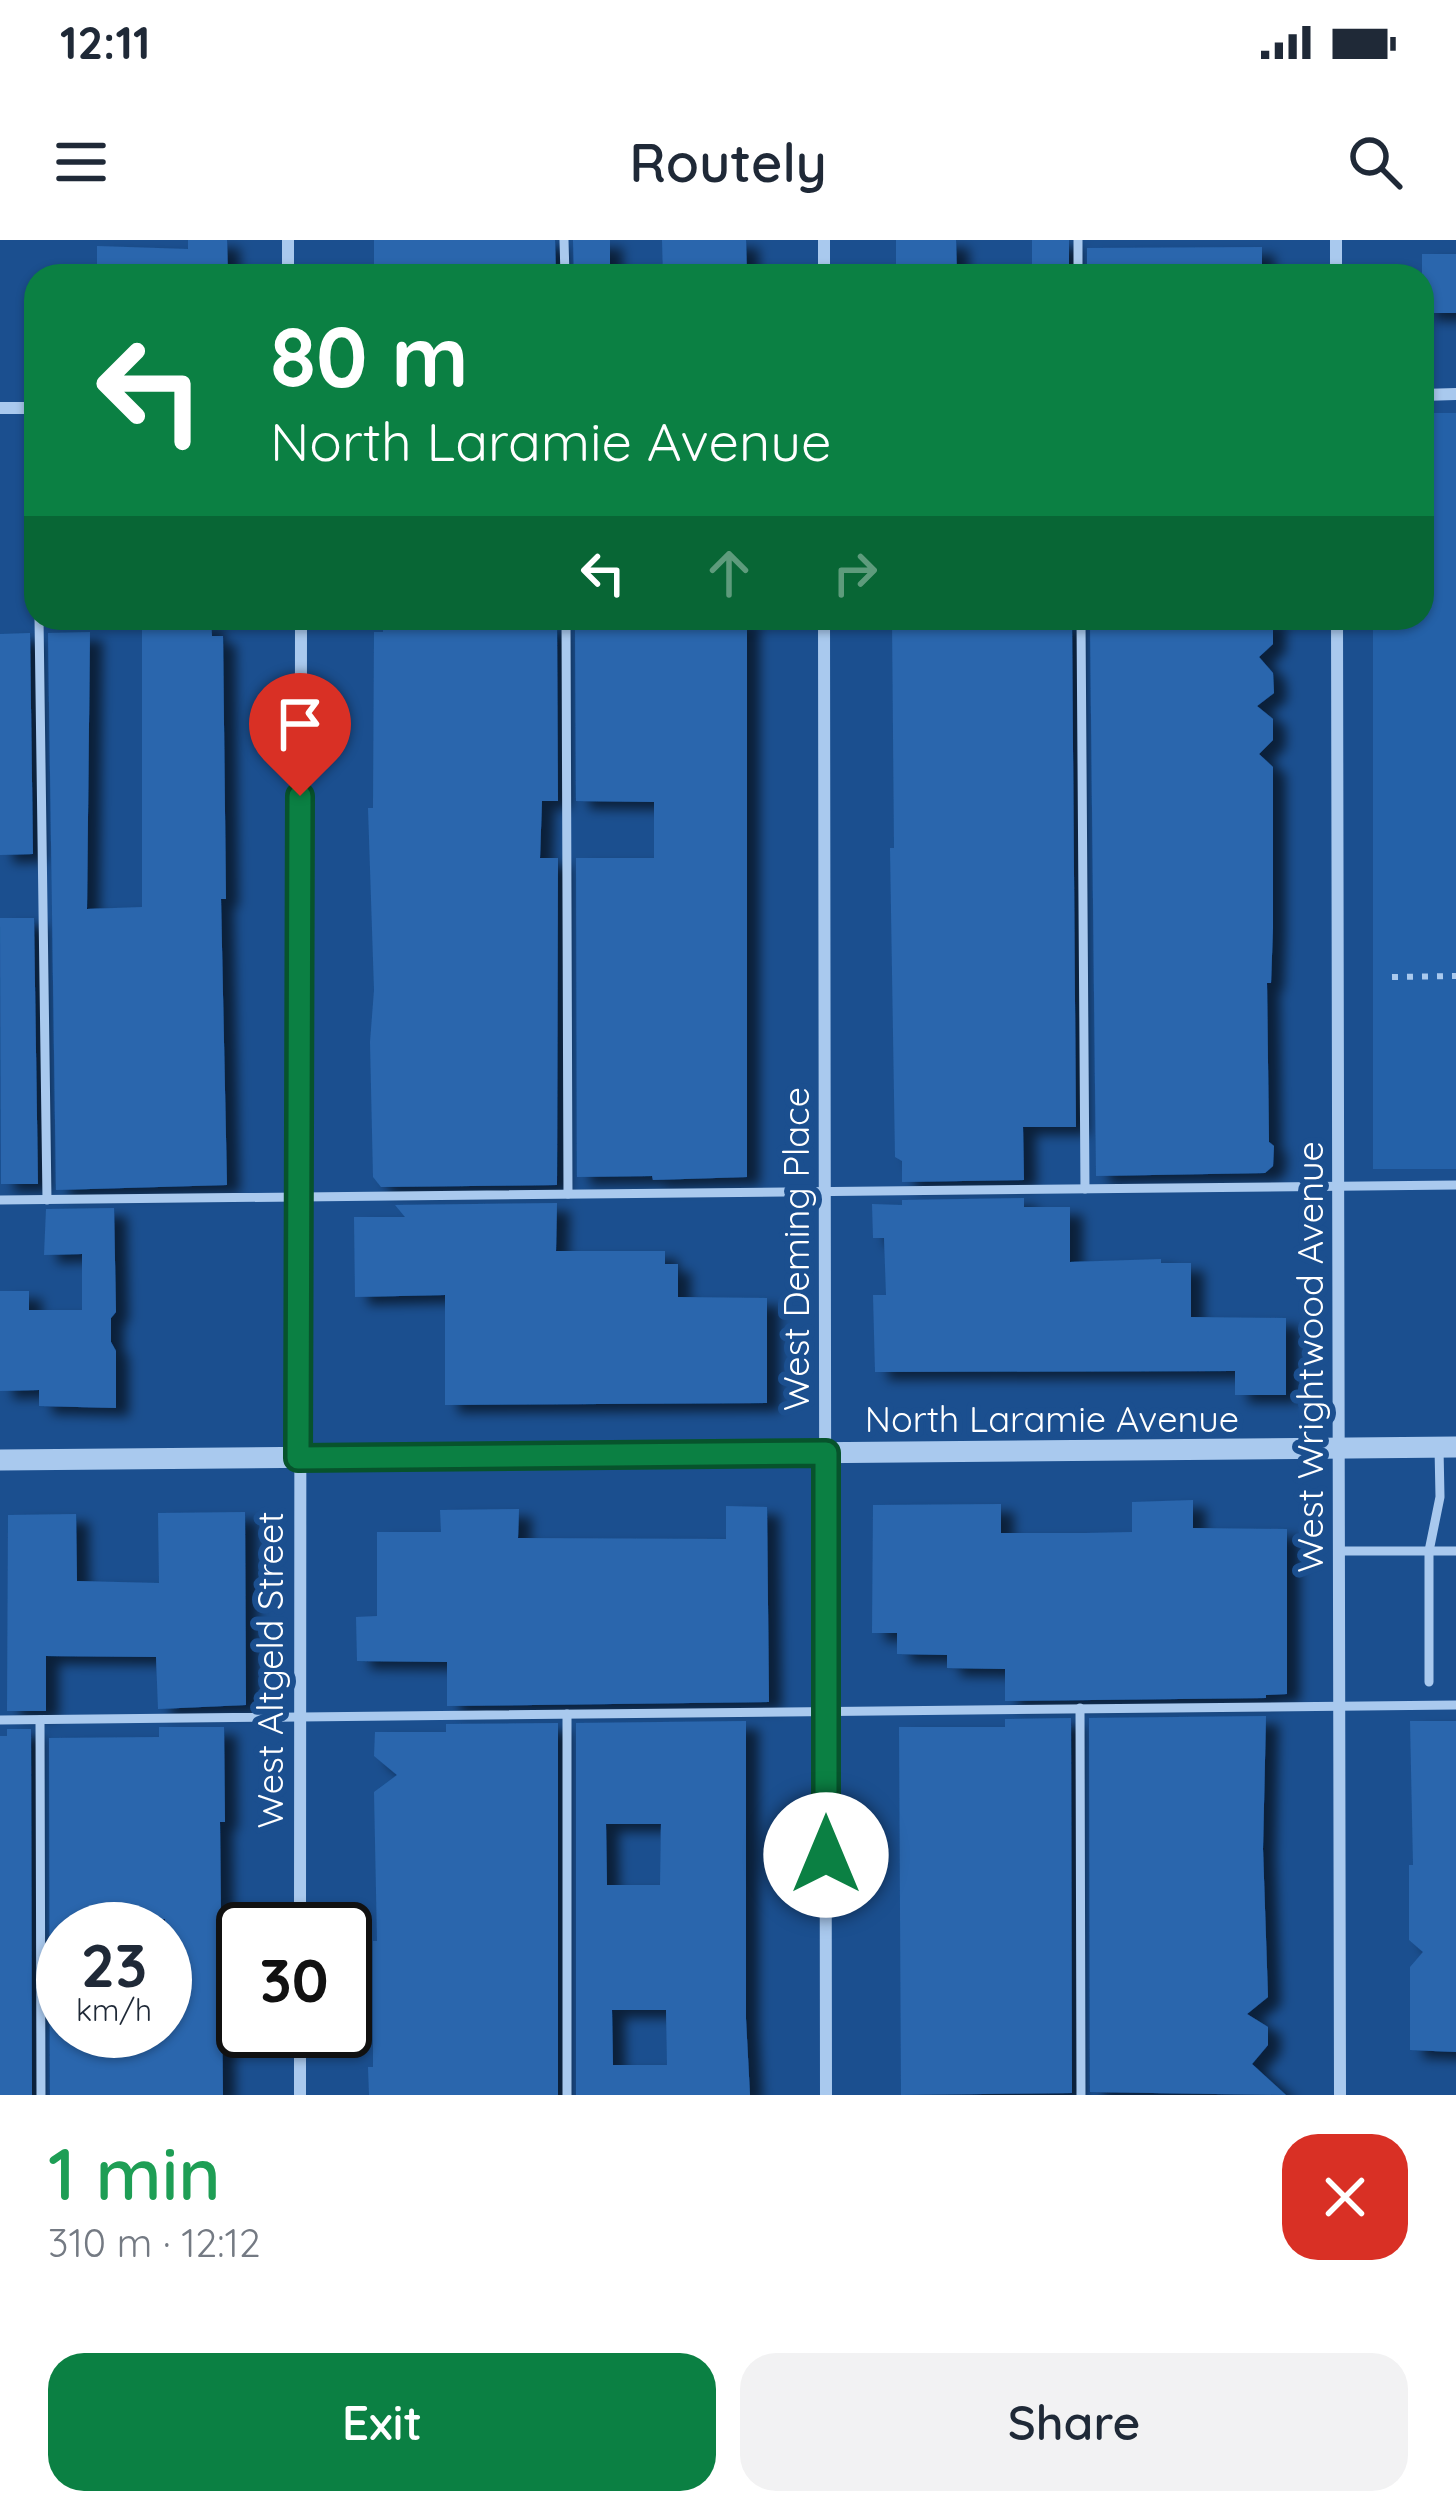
<!DOCTYPE html>
<html lang="en">
<head>
<meta charset="utf-8">
<style>
  body { margin:0; font-family:Quicksand,sans-serif; background:#f2f2f3; color:#1f2937; height:100vh; display:flex; flex-direction:column; font-size:45px; white-space:nowrap }
  * { box-sizing:border-box; margin:0 }
  p { font-size:39px; color:#747a83 }
  .icon { flex:none; width:66px; height:66px; fill:none; stroke:currentColor; stroke-width:2; stroke-linecap:round; stroke-linejoin:round }
  .map { position:relative; height:1855px; overflow:hidden }
  .drawer { display:flex; flex-direction:column; background:#fff; flex:1 }
  .drawer>* { flex:none }
  .hud { position:absolute; left:24px; top:24px; width:1410px; height:366px; border-radius:36px; box-shadow:0 3px 9px #0004; background:#0b8043; color:#fff; overflow:hidden }
  .speed { position:absolute; left:36px; top:1662px; display:flex; gap:24px; font-size:60px; font-weight:700; text-align:center }
  .speed>* { display:grid; place-content:center; width:156px; height:156px; border-radius:50%; background:#fff; box-shadow:0 3px 9px #0004; line-height:1 }
  .speed small { font-size:30px; font-weight:400 }
  .speed .limit { border:6px solid #111; border-radius:18px; background:#fff; color:#111 }
  .pin { position:absolute; display:grid; place-items:center; width:102px; height:102px; color:#fff; margin:-123px -51px; border-radius:50% 50% 50% 0; rotate:-45deg; box-shadow:0 0 12px #0007 }
  .pin .icon { rotate:45deg }
  .me { position:absolute; width:132px; margin:-66px; rotate:0deg; stroke-linejoin:round; filter:drop-shadow(0 0 9px #0008) }
  .turn { display:flex; align-items:center; gap:42px; height:252px; padding:0 48px; font-size:54px }
  .turn .icon { width:156px; height:156px; stroke-width:2.5 }
  .turn b { display:block; font-size:84px; line-height:102px }
  .lanes { display:flex; align-items:center; height:114px; padding:0 48px; background:#0003; justify-content:center; gap:60px; direction:ltr }
  .lanes .off { opacity:.35 }
  .round { display:grid; place-items:center; flex:none; width:126px; height:126px; border-radius:36px; background:#f2f2f3 }
  .overview { display:flex; align-items:center; justify-content:space-between; height:204px; padding:0 48px }
  h1 { font-size:72px; font-weight:600; line-height:90px; color:#1e9e55 }
  .primary-button { display:flex; gap:24px; margin-top:auto; padding:24px 48px }
  .primary-button a { flex:1; height:138px; border-radius:36px; background:#0b8043; color:#fff; font-size:48px; font-weight:600; line-height:138px; text-align:center }
  .primary-button a+a { background:#f2f2f3; color:#1f2937 }
  .status { display:flex; justify-content:space-between; align-items:center; height:84px; padding:0 60px; background:#fff; direction:ltr }
  .status svg { height:33px; fill:currentColor }
  header { display:flex; justify-content:space-between; align-items:center; height:156px; padding:0 48px; background:#fff; font-size:54px; font-weight:600 }
  .map>svg:first-child { display:block }
  .green { fill:#2461a8 }
  .building { fill:#2a66ad; fill-rule:evenodd; filter:url(#shadow) }
  .lines { fill:none; stroke-linecap:round; stroke-linejoin:round }
  .path { stroke:#a9c9ee; stroke-width:6; stroke-dasharray:6 9; stroke-linecap:butt }
  .service { stroke:#a9c9ee; stroke-width:9 }
  .minor { stroke:#a9c9ee; stroke-width:12 }
  .tertiary { stroke:#a9c9ee; stroke-width:21 }
  .route-casing { stroke:#07532c; stroke-width:30 }
  .route { stroke:#0b8043; stroke-width:21 }
  .labels { text-anchor:middle; dominant-baseline:central; stroke-width:12; stroke-linejoin:round; paint-order:stroke }
  .street-label { font-size:36px; fill:#fff; stroke:#1b4f8f }
</style>
</head>
<body>
<div class="status"><b>12:11</b><svg viewBox="0 0 49 12"><path d="M0 12V9h3v3zM5 12V6h3v6zM10 12V3h3v9zM15 12V0h3v12zM26 1h20v11H26zM47 4h2v5h-2z"/></svg></div>
<header><svg class="icon" aria-label="menu" viewBox="0 0 24 24"><path d="M4 6h16M4 12h16M4 18h16"/></svg>Routely<svg class="icon" aria-label="search" viewBox="0 0 24 24"><circle cx="10" cy="10" r="6"/><path d="M15 15l6 6"/></svg></header>
<div class="map">
<svg width="1456" height="1855" viewBox="0 0 1456 1855">
  <defs>
    <filter id="shadow"><feDropShadow dx="13" dy="8" stdDeviation="6" flood-color="#0009"/></filter>
  </defs>
  <rect width="100%" height="100%" fill="#1b4f8f"/>
  <path class="green" d="M1422,173h34v756h-83v-551h49z"/>
  <g class="building">
    <path d="M188,0h39l1,36h-131v-30l91,3z"/>
    <path d="M374,0h181l1,36h-182z"/>
    <path d="M573,0h37v36h-36z"/>
    <path d="M662,0h84l1,36h-84z"/>
    <path d="M896,0h60l1,36h-61z"/>
    <rect x="1032" y="0" width="37" height="36"/>
    <path d="M1262,7v29h-175v-28z"/>
    <rect x="1422" y="14" width="34" height="59"/>
    <path d="M654,378h93v559l-94,3 -1,-4 -75,1 -1,-319h78v-56l-78,-1 -1,-176 79,-1z"/>
    <path d="M892,378l180,4 4,505h-53l1,53 -122,2v-21l-7,-4 -5,-309h4z"/>
    <path d="M1273,378v26l-14,13 14,16 1,20 -17,13 16,13v21l-14,14 14,13v161l-2,55h-4l2,159 5,4 -1,20 -8,7 -169,3 -6,-554z"/>
    <path d="M383,380l174,5 1,176h-16l-2,57h18l-1,327 -176,2 -8,-10 -3,-135 4,-52 -6,-182h5l1,-176h9z"/>
    <path d="M211,382l1,14h11l3,263h-5l6,286 -171,5 -8,-557 42,-1 -3,277 55,-2v-283z"/>
    <path d="M30,393l3,221 -33,1v-221z"/>
    <path d="M0,678h34l4,266h-37z"/>
    <path d="M1024,958v9h46v55l91,-3v4h30v54l95,1v77h-51v-24l-360,1 -2,-77h13l-2,-57h-11l-1,-34 30,1v-5z"/>
    <path d="M557,963l-1,48h109v13h13v33l89,1v105l-322,2v-110l-90,2 -1,-80h51l-10,-12z"/>
    <path d="M114,968l2,104 -5,6v24l5,9v57l-77,-2v-16l-39,1v-100h29v19h53v-56l-38,1 2,-46z"/>
    <path d="M1193,1260v28l94,1v165l-21,1v3l-261,3v-32l-58,-1v-13l-50,-1v-21h-25l1,-128 128,-1v29h85l46,-1v-30z"/>
    <path d="M726,1266l41,1 2,195 -322,4v-44l-90,-1 -1,-44 21,-1v-84h64l-1,-22 79,-1 -1,29 208,1z"/>
    <path d="M245,1272l1,193 -88,4 -2,-52 -110,-1v55h-39l1,-196 68,-1 1,67 82,2 -1,-70z"/>
    <path d="M1266,1476l-3,133 5,148 -21,17 21,13v18l-16,19 34,31 -196,-3 -1,-374z"/>
    <path d="M1071,1478l1,375 -171,2 -2,-368h106v-8z"/>
    <path d="M746,1481v298l4,76h-174v-372zM606,1584h55l-1,61h-53zM612,1770h54l1,55h-54z"/>
    <path d="M1410,1481h46v331l-46,-2v-83l13,-15 -14,-12v-75h4z"/>
    <path d="M558,1483v372h-189l-1,-28h5v-126h4l-3,-149 23,-17 -23,-19 1,-24h71v-8z"/>
    <path d="M159,1487h65l1,95h-5l3,273h-173l-1,-357 110,-1zM165,1679v112l-102,5v-112z"/>
    <path d="M7,1489h24l1,366h-32v-359h7z"/>
  </g>
  <g class="lines">
    <path class="path" d="M1392,737l64,-1"/>
    <g class="service">
      <path d="M564,0l1,36"/>
      <path d="M1078,0v36"/>
      <path d="M39,378l8,582"/>
      <path d="M566,378l2,576"/>
      <path d="M1081,378l4,571"/>
      <path d="M0,960l1456,-15"/>
      <path d="M1340,1311h116"/>
      <path d="M1429,1442v-131l11,-54 -1,-49"/>
      <path d="M1080,1468l1,387"/>
      <path d="M567,1474v381"/>
      <path d="M0,1480l1456,-15"/>
      <path d="M40,1480l1,375"/>
    </g>
    <g class="minor">
      <path d="M288,0v36"/>
      <path d="M824,0v36"/>
      <path d="M1336,0v36"/>
      <path d="M1422,155l34,-1"/>
      <path d="M0,168h36"/>
      <path d="M824,378l2,1477"/>
      <path d="M1337,378l3,1477"/>
      <path d="M300,1689l1,-1311"/>
      <path d="M300,1791v64"/>
    </g>
    <path class="tertiary" d="M0,1220l1456,-13"/>
  </g>
  <g class="lines">
    <defs>
      <path id="route" d="M300,556l-2,662 528,-5v402"/>
    </defs>
    <use href="#route" class="route-casing"/>
    <use href="#route" class="route"/>
  </g>
  <g class="labels">
    <g class="street-label">
      <text transform="translate(795 1009) rotate(-90)">West Deming Place</text>
      <text transform="translate(1309 1117) rotate(-90)">West Wrightwood Avenue</text>
      <text x="1052" y="1178">North Laramie Avenue</text>
      <text transform="translate(269 1430) rotate(-90)">West Altgeld Street</text>
    </g>
  </g>
</svg>
<div class="speed"><div>23<small>km/h</small></div><div class="limit">30</div></div>
<div class="pin" style="left:300px;top:556px;background:#d93025"><svg class="icon" aria-label="arrive" viewBox="0 0 24 24"><path d="M6 21V4h12l-3 4 3 4H6"/></svg></div>
<svg class="me" style="left:826px;top:1615px" viewBox="-20 -20 40 40"><circle r="19" fill="#fff"/><path d="M0-13L10 11 0 6-10 11z" fill="#0b8043"/></svg>
<div class="hud">
<div class="turn"><svg class="icon" aria-label="left" viewBox="0 0 24 24"><path d="M17 20v-9H6M10 6l-5 5 5 5"/></svg><div><b>80 m</b>North Laramie Avenue</div></div>
<div class="lanes"><svg class="icon" aria-label="left" viewBox="0 0 24 24"><path d="M17 20v-9H6M10 6l-5 5 5 5"/></svg><svg class="icon off" aria-label="ahead" viewBox="0 0 24 24"><path d="M12 20V5M6 11l6-6 6 6"/></svg><svg class="icon off" aria-label="right" viewBox="0 0 24 24"><path d="M7 20v-9h11M14 6l5 5-5 5"/></svg></div>
</div>
</div>
<section class="drawer">
<div class="overview"><div><h1>1 min</h1><p>310 m · 12:12</p></div><a class="round" style="background:#d93025;color:#fff"><svg class="icon" aria-label="close" viewBox="0 0 24 24"><path d="M6 6l12 12M18 6L6 18"/></svg></a></div>
<div class="primary-button"><a>Exit</a><a>Share</a></div>
</section>
</body>
</html>
